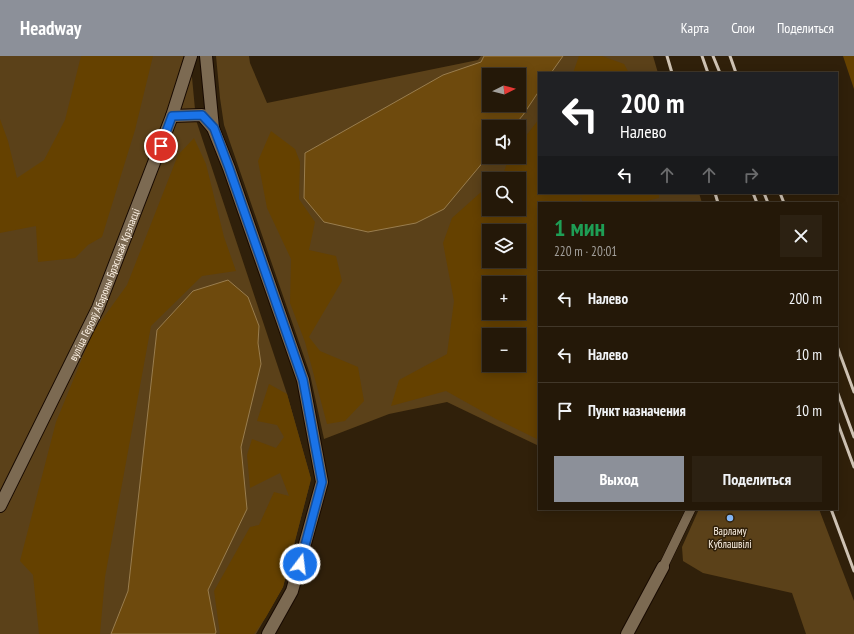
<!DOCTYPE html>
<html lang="ru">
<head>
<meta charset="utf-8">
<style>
  body { margin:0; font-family:"PT Sans Narrow",sans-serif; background:#2c2112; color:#f1f3f6; height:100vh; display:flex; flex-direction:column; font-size:15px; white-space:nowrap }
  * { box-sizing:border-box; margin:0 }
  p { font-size:13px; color:#a3a09c }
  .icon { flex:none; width:22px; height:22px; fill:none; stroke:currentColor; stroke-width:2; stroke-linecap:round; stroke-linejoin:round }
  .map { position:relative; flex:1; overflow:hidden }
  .drawer { position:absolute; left:538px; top:146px; width:300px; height:308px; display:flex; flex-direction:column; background:#241808; border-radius:0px; box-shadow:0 2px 10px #0003,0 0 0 1px #413729 }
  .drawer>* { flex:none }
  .top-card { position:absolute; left:538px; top:16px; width:300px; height:122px; border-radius:0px; box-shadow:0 2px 10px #0003,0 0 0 1px #413729; background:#202124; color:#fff; overflow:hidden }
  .needle { width:26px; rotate:84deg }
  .tools { position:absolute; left:482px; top:12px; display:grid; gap:8px }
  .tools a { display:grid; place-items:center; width:44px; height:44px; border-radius:0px; background:#241808; box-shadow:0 2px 10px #0003,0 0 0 1px #413729; font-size:20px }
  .pin { position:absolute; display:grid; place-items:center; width:34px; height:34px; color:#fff; margin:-17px; border:2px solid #fff; border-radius:50%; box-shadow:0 1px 4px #0007 }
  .me { position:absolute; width:44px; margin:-22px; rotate:15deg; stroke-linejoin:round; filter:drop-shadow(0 0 3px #0008) }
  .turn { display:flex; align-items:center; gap:14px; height:84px; padding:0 16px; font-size:18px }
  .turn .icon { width:52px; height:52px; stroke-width:2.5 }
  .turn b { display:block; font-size:28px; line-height:34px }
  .lanes { display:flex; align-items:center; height:38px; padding:0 16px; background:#0003; justify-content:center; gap:20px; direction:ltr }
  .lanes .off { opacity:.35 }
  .round { display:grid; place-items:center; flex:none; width:42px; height:42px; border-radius:0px; background:#2c2112 }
  .head { display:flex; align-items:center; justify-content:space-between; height:68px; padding:0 16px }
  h1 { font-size:24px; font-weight:700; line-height:30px; color:#1e9e55 }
  .action { display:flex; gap:8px; margin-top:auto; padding:8px 16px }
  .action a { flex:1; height:46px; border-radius:0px; background:#8c9099; color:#fff; font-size:16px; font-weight:700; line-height:46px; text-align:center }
  .action a+a { background:#2c2112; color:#f1f3f6 }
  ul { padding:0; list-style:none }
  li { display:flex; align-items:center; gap:12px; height:56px; padding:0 16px; border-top:1px solid #413729 }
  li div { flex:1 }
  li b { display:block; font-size:15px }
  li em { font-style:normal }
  header { display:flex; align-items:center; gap:24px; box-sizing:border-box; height:56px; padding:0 20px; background:#8c9099; color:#fff }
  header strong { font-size:19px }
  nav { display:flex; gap:22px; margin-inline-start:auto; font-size:14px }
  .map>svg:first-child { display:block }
  .green { fill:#5b4119; fill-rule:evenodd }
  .forest { fill:#654100; fill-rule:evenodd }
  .water { fill:#6e4a0d; stroke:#997d4e; fill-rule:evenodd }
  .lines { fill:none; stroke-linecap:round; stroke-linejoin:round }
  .lane-casing { stroke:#170900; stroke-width:10 }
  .street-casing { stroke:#170900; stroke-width:14 }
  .secondary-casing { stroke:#170900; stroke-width:14 }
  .lane { stroke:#7c6a52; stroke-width:9 }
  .street { stroke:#7c6a52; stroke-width:12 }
  .secondary { stroke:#7c6a52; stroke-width:12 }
  .rail { stroke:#cfc3b4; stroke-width:3 }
  .route-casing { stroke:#114b97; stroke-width:10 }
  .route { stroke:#1a73e8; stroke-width:7 }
  .poi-dot { fill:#87bbfb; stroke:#30200a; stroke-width:1.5 }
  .labels { text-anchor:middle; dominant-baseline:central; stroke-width:3; stroke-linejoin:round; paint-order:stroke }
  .street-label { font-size:11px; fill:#fef3e6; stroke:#30200a }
  .poi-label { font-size:11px; fill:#fef3e6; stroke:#30200a }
</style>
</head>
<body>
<header>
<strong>Headway</strong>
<nav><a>Карта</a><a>Слои</a><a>Поделиться</a></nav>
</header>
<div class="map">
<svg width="854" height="578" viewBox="0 0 854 578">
  <rect width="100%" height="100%" fill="#30200a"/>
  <g class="green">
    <path d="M0,0h190l6,64 91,274 24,85 -28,108 -27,47h-256z"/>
    <path d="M216,0h33l1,7 17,40 211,-43 3,-4h172l5,17h-119v120h160l3,10h-163v243l-92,-44 -58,12 -65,25 -14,-65 -86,-249 -4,-27zM489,19h30v30h-30zM489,71h30v30h-30zM489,123h30v30h-30zM489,175h30v30h-30zM489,227h30v30h-30zM489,279h30v30h-30z"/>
    <path d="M699,453h120l35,92v33h-48l-14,-41 -89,-20 -20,-12 -1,-14z"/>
  </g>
  <g class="forest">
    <path d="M81,0h72l-18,74 -33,107 -14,8 -13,13 -37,4 -2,-36 -36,7v-114l8,22 9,37 27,-18 21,-40z"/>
    <path d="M579,0h23l22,8 5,9h-56z"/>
    <path d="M843,0h11v33z"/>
    <path d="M539,63v74h120v5l-21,5h-55l-2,-6 -3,6h-39v237l-43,-21 -50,-28 -55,15 8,-26 48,-26 7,-53 -11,-58 9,-25 37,-33v24h30v-30h-23l8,-7 5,-15h10v-12zM489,175h30v30h-30zM489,227h30v30h-30zM489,279h30v30h-30z"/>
    <path d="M271,75l24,18 5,13 -1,37 16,23 -6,28 27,6 6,25 -33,56 11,14 38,16 6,34 -19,20 -18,3 -22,-82 -15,-39 1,-44 -24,-51 -9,-47z"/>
    <path d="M194,82l12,26 18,73 12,34 -34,5 -51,50 -46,251 -5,57h-61l-6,-59 -13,-14 36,-139 37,-90 34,-47 51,-130z"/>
    <path d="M269,328l18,10 24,85 -28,108 -17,30 -12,17h-34l-6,-43 36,-64 9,-2 15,-33 15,4 -9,-23 -30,15 -3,-33 5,-16 24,9 8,-11 -7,-12 -20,-4z"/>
  </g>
  <g class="water">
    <path d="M484,0h79l-12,17h-12v18l-16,24 -10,12h-24v28l-45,54 -28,14 -48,9 -44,-10 -20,-24 1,-45 138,-78 38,-13zM489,19h30v30h-30z"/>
    <path d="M228,224l20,17 11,29 -1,17 3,21 -20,83 6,62 -39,81 8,42 -1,2h-104l17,-43 29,-261 36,-39z"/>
  </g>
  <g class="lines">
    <defs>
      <path id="lane" d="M663,511l28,-58"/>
      <g id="street">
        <path d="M206,0l7,72 16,40 74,212 19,102 -30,109 -24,43"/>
        <path d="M172,60l30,-1 11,13"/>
        <path d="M627,578l36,-67"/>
      </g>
      <g id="secondary">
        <path id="s1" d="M0,450l98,-198 74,-192 19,-60"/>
      </g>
    </defs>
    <use href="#lane" class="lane-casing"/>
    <use href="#street" class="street-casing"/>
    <use href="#secondary" class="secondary-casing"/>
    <use href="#lane" class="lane"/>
    <use href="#street" class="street"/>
    <use href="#secondary" class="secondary"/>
    <g class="rail">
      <path d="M667,0l5,17"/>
      <path d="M702,0l6,17"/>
      <path d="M713,0l7,17"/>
      <path d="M730,0l6,17"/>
      <path d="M715,137l3,10"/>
      <path d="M753,137l4,10"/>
      <path d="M764,137l4,10"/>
      <path d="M780,137l4,10"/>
      <path d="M837,290l17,46"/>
      <path d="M837,335l17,46"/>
      <path d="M837,365l17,46"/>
      <path d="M831,453l23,62"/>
    </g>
  </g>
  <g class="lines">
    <defs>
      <path id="route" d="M161,90l11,-30 30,-1 12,13 15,40 74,212 19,102 -22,82"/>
    </defs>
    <use href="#route" class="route-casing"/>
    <use href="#route" class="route"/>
  </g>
  <circle class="poi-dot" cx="730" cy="462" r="4"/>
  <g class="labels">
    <g class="street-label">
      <text stroke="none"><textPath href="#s1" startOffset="245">вуліца Герояў Абароны Брэсцкай Крэпасці</textPath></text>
    </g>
    <g class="poi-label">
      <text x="730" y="475">Варламу<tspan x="730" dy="13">Кублашвілі</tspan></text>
    </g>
  </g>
</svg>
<div class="tools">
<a><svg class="needle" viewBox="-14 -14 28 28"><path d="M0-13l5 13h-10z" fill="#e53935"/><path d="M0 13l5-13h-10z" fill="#a3a09c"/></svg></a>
<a><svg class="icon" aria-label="sound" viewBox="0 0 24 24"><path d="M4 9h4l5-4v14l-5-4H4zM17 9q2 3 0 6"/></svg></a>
<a><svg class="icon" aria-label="search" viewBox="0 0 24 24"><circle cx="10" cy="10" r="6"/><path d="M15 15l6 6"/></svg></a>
<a><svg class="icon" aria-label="layers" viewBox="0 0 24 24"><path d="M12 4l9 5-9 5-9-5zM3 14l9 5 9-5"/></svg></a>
<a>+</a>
<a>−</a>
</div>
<div class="pin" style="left:161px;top:90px;background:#d93025"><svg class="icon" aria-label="arrive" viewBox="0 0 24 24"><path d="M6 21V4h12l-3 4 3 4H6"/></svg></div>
<svg class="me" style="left:300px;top:508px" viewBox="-20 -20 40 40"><circle r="17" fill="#1a73e8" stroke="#fff" stroke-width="3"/><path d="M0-11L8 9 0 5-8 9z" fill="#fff"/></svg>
<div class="top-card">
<div class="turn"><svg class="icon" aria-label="left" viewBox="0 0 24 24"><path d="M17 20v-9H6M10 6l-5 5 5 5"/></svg><div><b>200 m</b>Налево</div></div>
<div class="lanes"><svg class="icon" aria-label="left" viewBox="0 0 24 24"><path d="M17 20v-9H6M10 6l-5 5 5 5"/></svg><svg class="icon off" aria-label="ahead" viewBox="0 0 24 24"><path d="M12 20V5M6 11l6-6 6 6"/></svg><svg class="icon off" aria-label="ahead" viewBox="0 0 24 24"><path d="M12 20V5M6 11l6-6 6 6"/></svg><svg class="icon off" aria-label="right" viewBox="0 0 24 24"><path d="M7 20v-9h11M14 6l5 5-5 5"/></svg></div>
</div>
<section class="drawer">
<div class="head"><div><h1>1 мин</h1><p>220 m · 20:01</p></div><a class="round"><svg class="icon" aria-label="close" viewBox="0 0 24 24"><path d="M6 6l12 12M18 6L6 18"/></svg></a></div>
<ul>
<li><svg class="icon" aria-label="left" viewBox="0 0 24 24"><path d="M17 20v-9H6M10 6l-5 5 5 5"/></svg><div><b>Налево</b></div><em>200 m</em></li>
<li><svg class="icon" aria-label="left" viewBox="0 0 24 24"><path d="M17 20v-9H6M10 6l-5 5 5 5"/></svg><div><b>Налево</b></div><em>10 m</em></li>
<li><svg class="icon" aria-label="arrive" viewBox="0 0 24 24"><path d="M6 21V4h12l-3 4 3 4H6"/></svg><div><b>Пункт назначения</b></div><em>10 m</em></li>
</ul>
<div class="action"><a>Выход</a><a>Поделиться</a></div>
</section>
</div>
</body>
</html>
